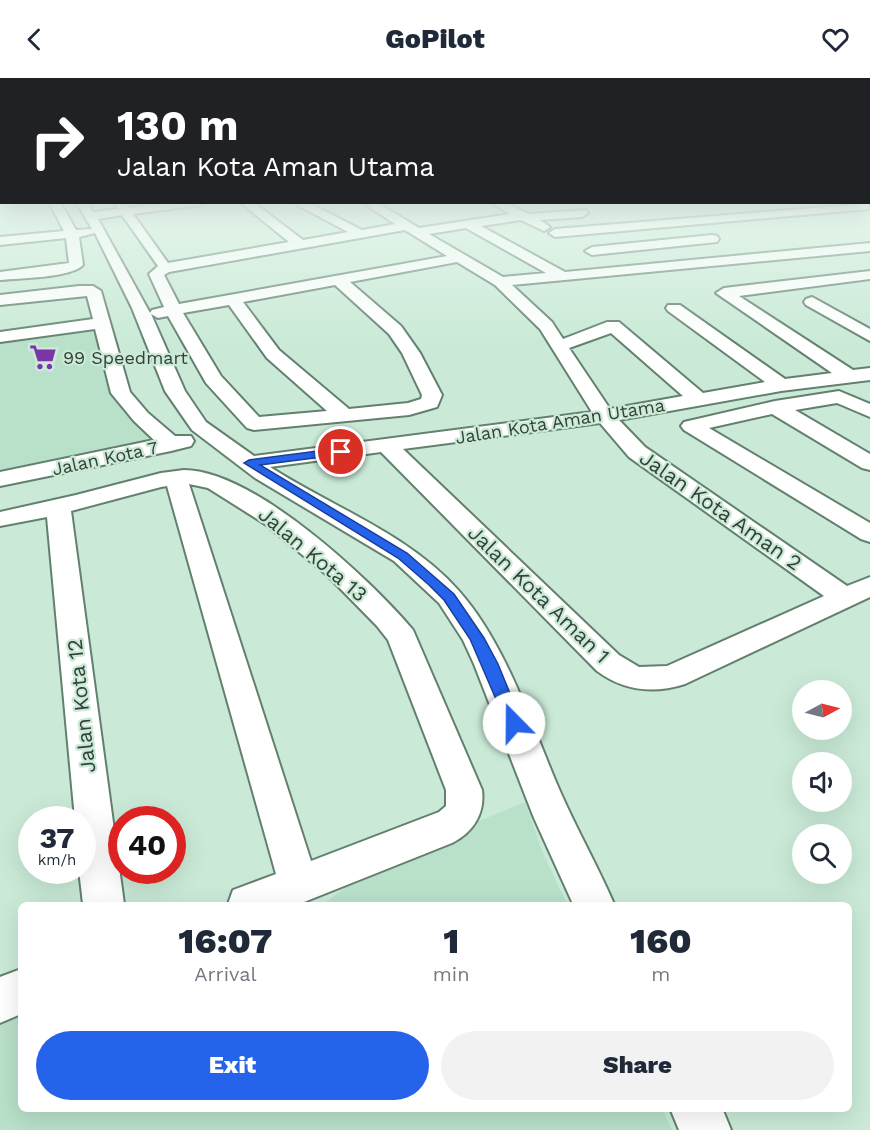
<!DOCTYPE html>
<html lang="en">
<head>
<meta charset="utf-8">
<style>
  body { margin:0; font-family:"Work Sans",sans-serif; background:#f2f2f3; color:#1f2937; height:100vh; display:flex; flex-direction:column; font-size:22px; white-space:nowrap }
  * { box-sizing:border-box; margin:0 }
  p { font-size:20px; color:#747a83 }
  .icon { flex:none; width:33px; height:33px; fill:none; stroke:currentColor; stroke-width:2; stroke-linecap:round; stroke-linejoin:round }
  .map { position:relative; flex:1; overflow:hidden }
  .details { position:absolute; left:18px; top:824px; width:834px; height:210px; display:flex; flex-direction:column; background:#fff; border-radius:9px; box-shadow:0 6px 24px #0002 }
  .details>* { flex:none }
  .banner { position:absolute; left:0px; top:0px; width:870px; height:126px; box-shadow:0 6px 24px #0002; background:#202124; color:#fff; overflow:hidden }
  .needle { width:39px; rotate:83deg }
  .buttons { position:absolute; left:792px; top:602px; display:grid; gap:12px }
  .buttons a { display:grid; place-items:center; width:60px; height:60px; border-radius:50%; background:#fff; box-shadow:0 6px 24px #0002; font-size:30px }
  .speed { position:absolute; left:18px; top:728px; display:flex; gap:12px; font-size:30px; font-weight:700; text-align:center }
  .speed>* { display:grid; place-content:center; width:78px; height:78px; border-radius:50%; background:#fff; box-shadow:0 6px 24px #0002; line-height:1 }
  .speed small { font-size:15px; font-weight:400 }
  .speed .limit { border:9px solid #d22; background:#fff; color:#111 }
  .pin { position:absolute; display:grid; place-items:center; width:51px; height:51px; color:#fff; margin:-26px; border:3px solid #fff; border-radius:50%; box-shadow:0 2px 6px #0007 }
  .me { position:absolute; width:66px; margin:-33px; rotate:338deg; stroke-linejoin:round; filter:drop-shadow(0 0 4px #0008) }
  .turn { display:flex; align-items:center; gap:21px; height:126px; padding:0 18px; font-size:27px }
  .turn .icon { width:78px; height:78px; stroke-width:2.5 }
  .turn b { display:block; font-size:42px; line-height:51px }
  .eta { display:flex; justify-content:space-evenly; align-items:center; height:102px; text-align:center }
  .eta b { font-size:36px; font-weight:800; line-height:42px }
  .primary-button { display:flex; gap:12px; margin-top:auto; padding:12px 18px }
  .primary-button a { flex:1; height:69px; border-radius:36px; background:#2563eb; color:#fff; font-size:24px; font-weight:800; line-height:69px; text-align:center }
  .primary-button a+a { background:#f2f2f3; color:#1f2937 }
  header { display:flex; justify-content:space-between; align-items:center; height:78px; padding:0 18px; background:#fff; font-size:27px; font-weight:800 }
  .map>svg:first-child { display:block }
  .built { fill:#b9e0c9 }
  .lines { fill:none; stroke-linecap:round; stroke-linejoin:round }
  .minor-casing { stroke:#63806f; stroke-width:4 }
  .minor { fill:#fff; fill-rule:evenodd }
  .route { fill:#2563eb; stroke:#184099; stroke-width:1.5 }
  .labels { text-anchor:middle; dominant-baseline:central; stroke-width:4.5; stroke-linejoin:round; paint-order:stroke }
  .far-poi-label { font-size:18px; fill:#334038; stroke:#caead7; text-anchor:start }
  .far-street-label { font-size:18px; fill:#334038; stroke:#caead7 }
  .street-label { font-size:21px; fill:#334038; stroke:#caead7 }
</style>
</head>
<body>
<header><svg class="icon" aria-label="back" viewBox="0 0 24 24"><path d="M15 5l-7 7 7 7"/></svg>GoPilot<svg class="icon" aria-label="heart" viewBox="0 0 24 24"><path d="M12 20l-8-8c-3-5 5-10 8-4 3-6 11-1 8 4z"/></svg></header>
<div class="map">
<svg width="870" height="1052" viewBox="0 0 870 1052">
  <rect width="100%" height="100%" fill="#caead7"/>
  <g class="built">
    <path d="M110,242l17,72 54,54 -181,37v-147z"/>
    <path d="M525,724l17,49 25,53h-244l60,-43z"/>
    <path d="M21,925v105h641l10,22h-672v-121z"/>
  </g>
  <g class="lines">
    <defs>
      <g id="minor">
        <path d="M49,124h11l16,28 16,-1 -16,-27h11l6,10 25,-3 -4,-7h11l4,6 40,-6h36l-5,3 -67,9 35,49 121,-21 -49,-40h13l50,38 45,-8 -56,-30h15l55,28 33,-6 -33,-22h14l43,26 91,-14 -20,-12h15l23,12 58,-4 2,3 -6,4 -42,3 10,7 -6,4 -23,-11 -40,6 84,46 305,-29v8l-358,34 40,37 11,17 44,-17h12l84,71 62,-11 -97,-71 -2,-3 2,-3h12l105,74 47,-6 -116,-80 8,-5 146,-17v8l-131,17 114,74 17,-2v12l-89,11 -162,29 26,27 202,139 23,-9v20l-185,87c-32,10 -61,7 -88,-13l-216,-219 -111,15c62,40 139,67 189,124 47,53 72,133 100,198 17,39 38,76 55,115h-41l-39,-86 -60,-154 -11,-24 -24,-37 -45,-42 -139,-83 -63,-48 -27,-39 -33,-83 -37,-75 -16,4 4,28c-12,13 -64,13 -83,15v-8l69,-9 -3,-25 -66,7v-8l64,-6zM122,137l36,51 -9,8 15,33 -12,3 -2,3 -52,-94zM466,150l80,45 -43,4 -74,-43zM405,152l42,26 -268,48 -15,-29 5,-3zM457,184l38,23 45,44 52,83 -338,44 -48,-34 -21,-31 -34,-77 7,4 10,-2 38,67 41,45 7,2 155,-15 28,-8 5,-12 -22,-42 -19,-27 -51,-44zM335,207l54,49 13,19 20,42 -1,4 -13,4 -59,6 -70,-59 -36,-48zM229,227l38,53 60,53 -68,6 -38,-41 -38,-63zM611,255l72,63 -73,13 -41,-61zM600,345l29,34 195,139 -157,70 -28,1 -20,-12 -216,-206z"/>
        <path d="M864,126l4,1v4l-313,28 -6,-4 6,-4z"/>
        <path d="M712,157l5,1 2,3 -2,3 -125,13 -7,-4 7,-4z"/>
        <path d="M79,208h14l8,5 29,101 18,21 27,23h16l3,5 -3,5 -20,5 -171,35v-14l154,-32 -20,-19 -23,-28 -16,-64 -95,13v-10l93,-13 -6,-23 -87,9v-10z"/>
        <path d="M812,219l58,32v12l-64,-36 -2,-3 2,-3z"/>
        <path d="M839,313l31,13v13l-33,-14 -42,7 75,44v16l-8,-2 -90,-54 -63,14 161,95v19l-9,-3 -177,-109 -3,-4 3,-4 91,-21z"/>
        <path d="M184,392c69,0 185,108 229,160l69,160c3,24 -9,42 -30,53l-153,61h-71l5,-14 43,-16 -109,-388 -6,1 -90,24 53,393h-41l-4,-34h3v-51h-7l-28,-302 -47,9v-14l76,-17 85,-22zM189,406l19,4 57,36 63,52 49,50 11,14 58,150v16l-7,6 -128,49z"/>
        <path d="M21,891v45l-21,9v-46z"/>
        <path d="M670,1030h52l9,22h-52z"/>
      </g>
    </defs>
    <use href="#minor" class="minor-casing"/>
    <use href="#minor" class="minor"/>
  </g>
  <linearGradient id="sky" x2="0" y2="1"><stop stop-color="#68b0bc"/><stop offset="0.45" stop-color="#e7f6ed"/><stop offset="1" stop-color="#e7f6ed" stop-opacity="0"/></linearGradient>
  <rect width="870" height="266" fill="url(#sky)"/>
  <path class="route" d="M341,370l6,4 -2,2 -85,11 147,88 47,41 30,44 14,26 24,59 -2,4 -6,2 -6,-2 -38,-88 -26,-39 -15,-15 -31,-27 -154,-95 5,-3z"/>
  <defs>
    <symbol id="supermarket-bare" viewBox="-9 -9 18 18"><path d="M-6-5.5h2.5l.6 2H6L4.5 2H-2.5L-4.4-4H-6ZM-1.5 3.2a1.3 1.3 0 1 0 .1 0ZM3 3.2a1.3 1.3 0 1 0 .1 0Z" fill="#7c35a8" stroke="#caead7" stroke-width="2.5" paint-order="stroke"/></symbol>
  </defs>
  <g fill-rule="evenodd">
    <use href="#supermarket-bare" x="24" y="260" width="38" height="38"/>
  </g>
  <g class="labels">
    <g class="far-poi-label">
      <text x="63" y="279">99 Speedmart</text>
    </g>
    <g class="far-street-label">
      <text transform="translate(560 343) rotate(-9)">Jalan Kota Aman Utama</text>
      <text transform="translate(105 380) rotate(-12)">Jalan Kota 7</text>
    </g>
    <g class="street-label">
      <text transform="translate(721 432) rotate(35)">Jalan Kota Aman 2</text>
      <text transform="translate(313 476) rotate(40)">Jalan Kota 13</text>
      <text transform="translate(539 516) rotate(44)">Jalan Kota Aman 1</text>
      <text transform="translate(81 628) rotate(-96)">Jalan Kota 12</text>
    </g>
  </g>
</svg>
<div class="buttons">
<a><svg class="needle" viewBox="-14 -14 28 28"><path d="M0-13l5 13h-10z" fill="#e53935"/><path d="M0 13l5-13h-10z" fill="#747a83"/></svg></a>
<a><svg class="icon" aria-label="sound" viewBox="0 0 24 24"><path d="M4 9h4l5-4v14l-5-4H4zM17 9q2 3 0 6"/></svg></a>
<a><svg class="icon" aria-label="search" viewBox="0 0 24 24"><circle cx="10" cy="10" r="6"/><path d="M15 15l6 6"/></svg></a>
</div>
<div class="speed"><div>37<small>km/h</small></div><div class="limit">40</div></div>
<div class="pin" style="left:341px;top:374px;background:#d93025"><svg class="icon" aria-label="arrive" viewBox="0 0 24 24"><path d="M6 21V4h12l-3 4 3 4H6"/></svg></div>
<svg class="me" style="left:514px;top:645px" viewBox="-20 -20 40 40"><circle r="19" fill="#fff"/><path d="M0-13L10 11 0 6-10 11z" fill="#2563eb"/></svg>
<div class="banner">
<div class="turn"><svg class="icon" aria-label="right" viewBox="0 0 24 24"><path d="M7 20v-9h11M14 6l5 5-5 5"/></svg><div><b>130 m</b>Jalan Kota Aman Utama</div></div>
</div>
<section class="details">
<div class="eta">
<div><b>16:07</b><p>Arrival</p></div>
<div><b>1</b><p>min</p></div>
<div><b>160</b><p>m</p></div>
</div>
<div class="primary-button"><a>Exit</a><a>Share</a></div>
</section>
</div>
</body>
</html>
